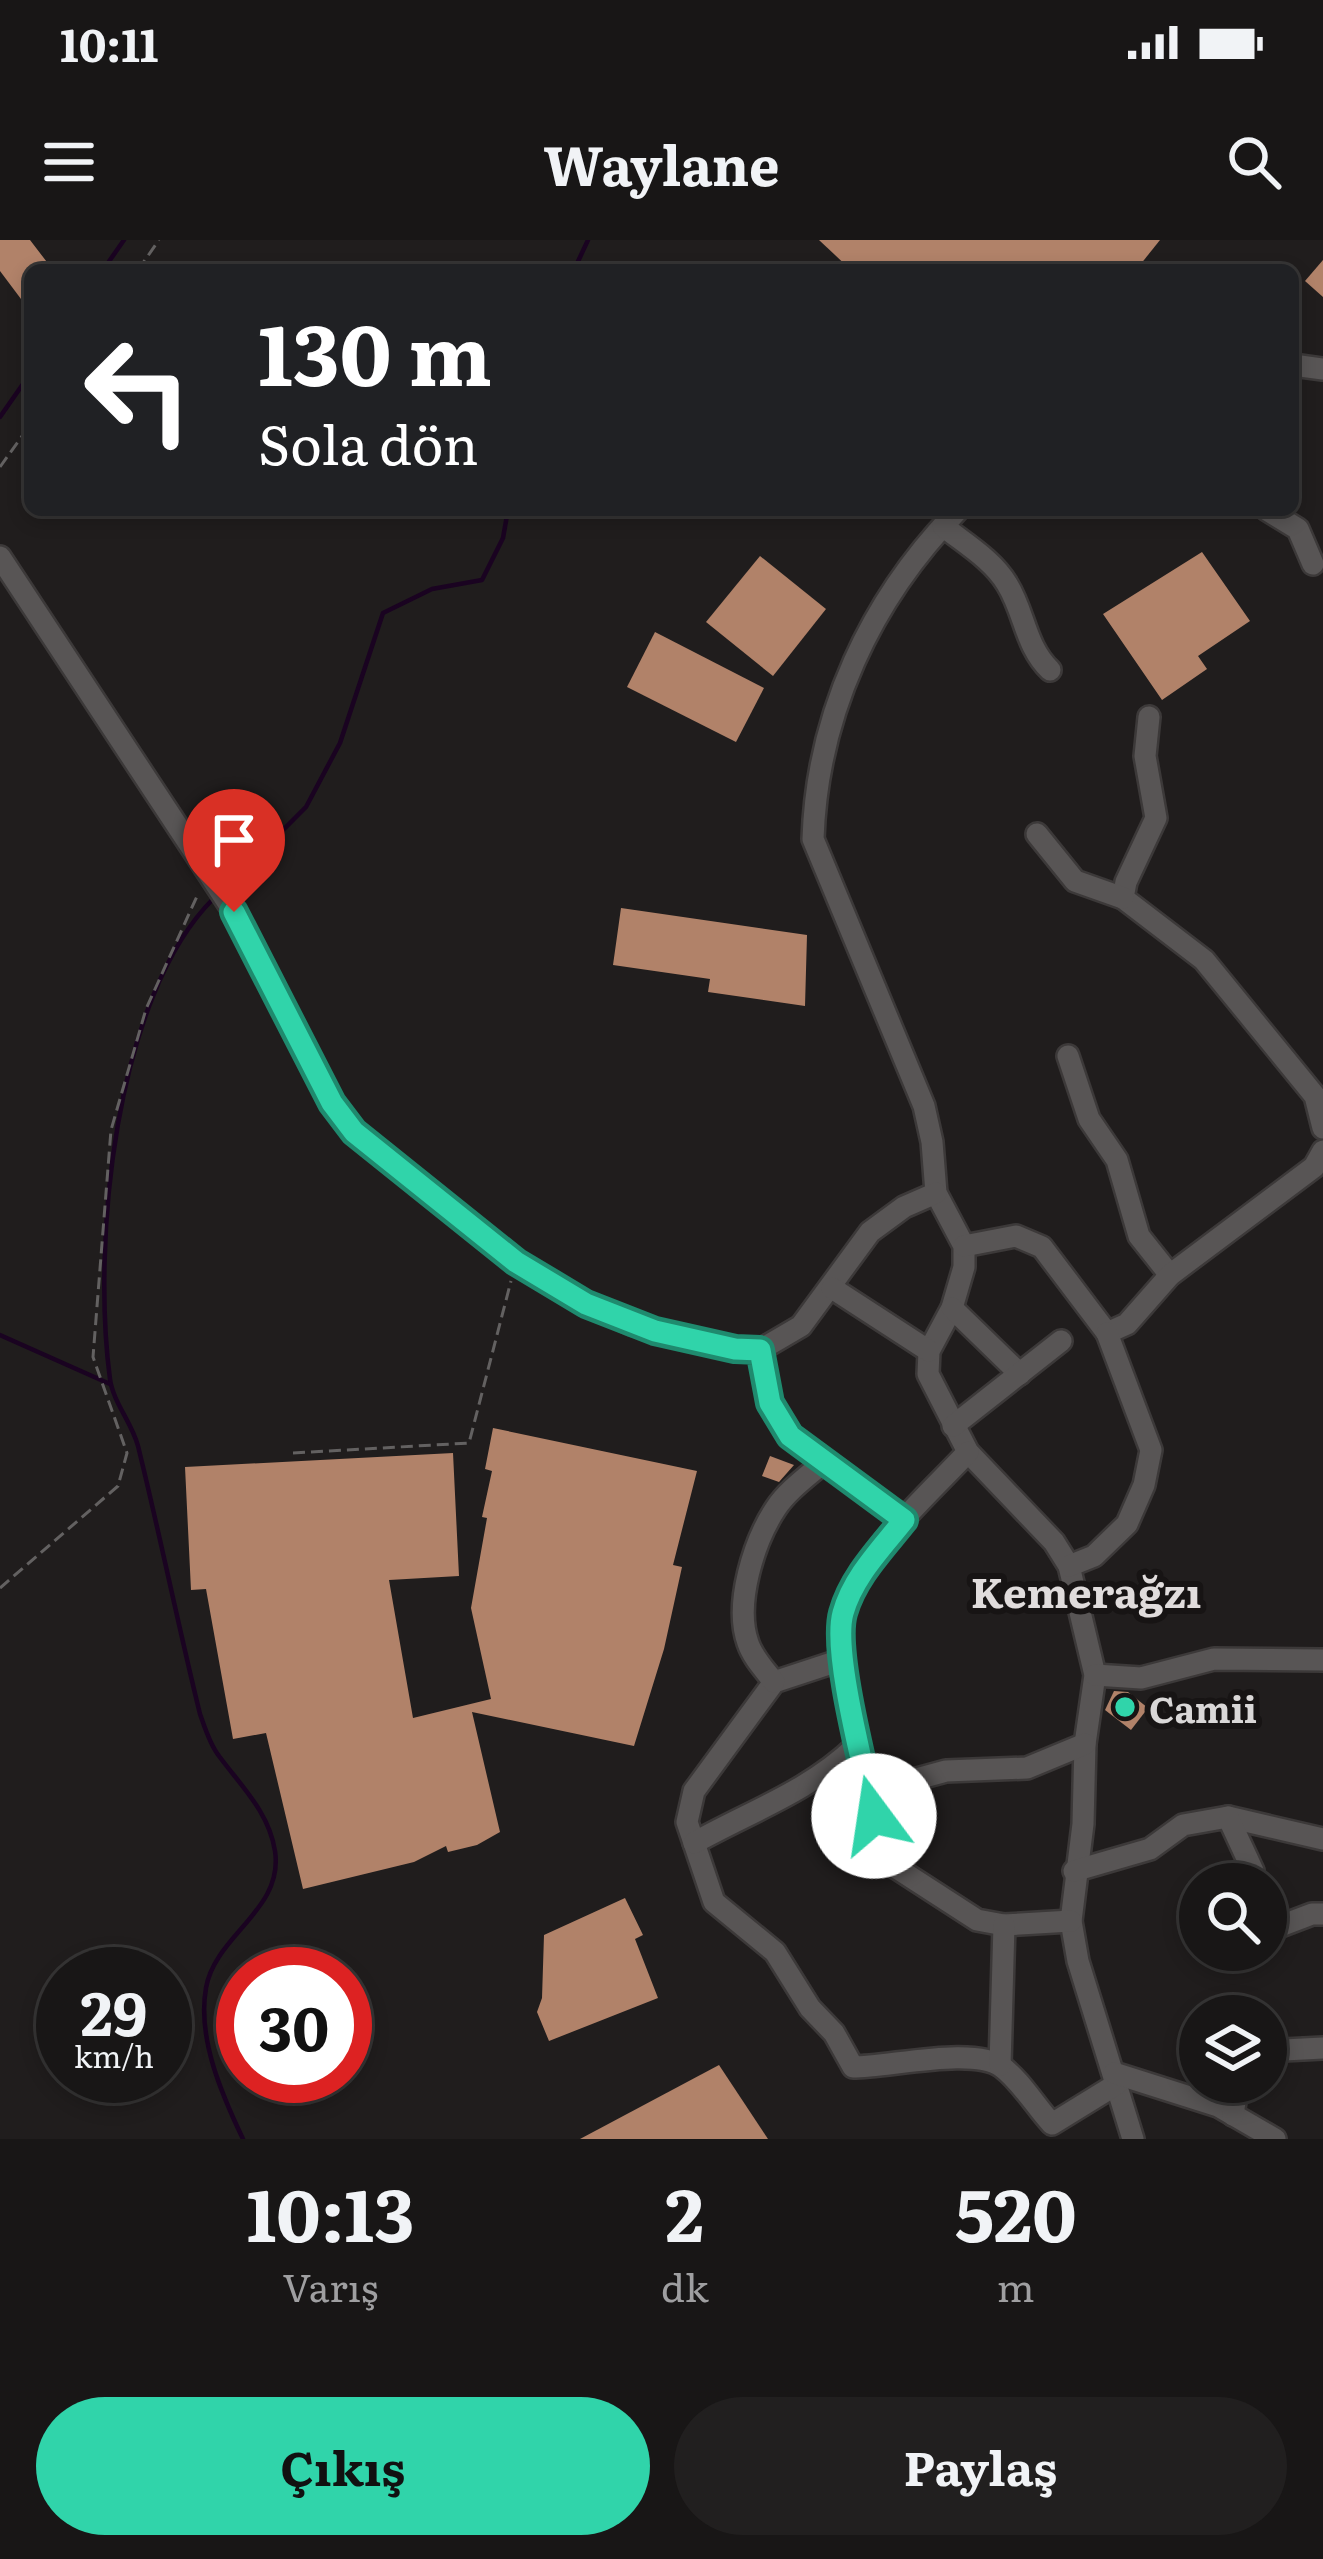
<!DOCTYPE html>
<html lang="tr">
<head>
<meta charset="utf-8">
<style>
  body { margin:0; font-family:Literata,serif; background:#211f1f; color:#f1f3f6; height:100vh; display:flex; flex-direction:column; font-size:45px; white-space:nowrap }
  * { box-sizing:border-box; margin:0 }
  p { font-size:39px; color:#9f9fa1 }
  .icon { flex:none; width:66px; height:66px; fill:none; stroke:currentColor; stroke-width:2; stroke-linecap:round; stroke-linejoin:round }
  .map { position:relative; height:1899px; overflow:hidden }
  .details { display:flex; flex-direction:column; background:#181616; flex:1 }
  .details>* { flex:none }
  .top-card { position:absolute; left:24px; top:24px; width:1275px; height:252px; border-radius:18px; box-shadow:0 6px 18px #0003,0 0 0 3px #363535; background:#202124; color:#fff; overflow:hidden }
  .controls { position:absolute; left:1179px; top:1623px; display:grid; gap:24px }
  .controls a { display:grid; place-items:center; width:108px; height:108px; border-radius:50%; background:#181616; box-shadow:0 6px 18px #0003,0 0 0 3px #363535; font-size:60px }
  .speed { position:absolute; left:36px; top:1707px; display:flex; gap:24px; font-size:60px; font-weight:700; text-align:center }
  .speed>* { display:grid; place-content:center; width:156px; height:156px; border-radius:50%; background:#181616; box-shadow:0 6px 18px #0003,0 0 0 3px #363535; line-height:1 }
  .speed small { font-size:30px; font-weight:400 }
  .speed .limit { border:18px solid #d22; background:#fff; color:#111 }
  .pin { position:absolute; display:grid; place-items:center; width:102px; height:102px; color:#fff; margin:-123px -51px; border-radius:50% 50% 50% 0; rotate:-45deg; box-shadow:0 0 12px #0007 }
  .pin .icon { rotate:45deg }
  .me { position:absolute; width:132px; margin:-66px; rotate:346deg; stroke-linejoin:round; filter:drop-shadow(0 0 9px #0008) }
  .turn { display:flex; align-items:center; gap:42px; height:252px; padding:0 36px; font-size:54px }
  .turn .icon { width:156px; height:156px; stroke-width:2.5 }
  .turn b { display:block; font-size:84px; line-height:102px }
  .eta { display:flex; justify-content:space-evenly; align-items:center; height:204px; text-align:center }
  .eta b { font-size:72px; font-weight:700; line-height:84px }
  .primary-button { display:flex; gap:24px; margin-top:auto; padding:24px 36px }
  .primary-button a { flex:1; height:138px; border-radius:72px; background:#30d4aa; color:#111; font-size:48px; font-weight:700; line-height:138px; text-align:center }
  .primary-button a+a { background:#211f1f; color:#f1f3f6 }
  .status { display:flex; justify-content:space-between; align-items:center; height:84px; padding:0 60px; background:#181616; direction:ltr }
  .status svg { height:33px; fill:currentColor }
  header { display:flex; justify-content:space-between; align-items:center; height:156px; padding:0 36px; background:#181616; font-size:54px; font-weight:700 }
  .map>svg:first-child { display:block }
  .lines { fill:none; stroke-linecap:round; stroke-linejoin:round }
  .stream { stroke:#1a0321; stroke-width:4.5 }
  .building { fill:#b18269 }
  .minor-casing { stroke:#3c3939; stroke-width:26 }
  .path { stroke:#636161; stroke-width:3; stroke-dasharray:12 6; stroke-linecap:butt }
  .minor { stroke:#585555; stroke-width:21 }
  .route-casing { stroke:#1f8a6e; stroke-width:30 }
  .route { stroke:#30d4aa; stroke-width:21 }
  .poi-dot { fill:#30d4aa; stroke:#171414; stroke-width:4.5 }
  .labels { text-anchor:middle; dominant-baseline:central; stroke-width:12; stroke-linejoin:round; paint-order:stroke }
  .poi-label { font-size:36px; font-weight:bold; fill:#d9d7d7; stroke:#171414; text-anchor:start }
  .quarter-label { font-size:42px; font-weight:bold; fill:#e0dcdc; stroke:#171414 }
</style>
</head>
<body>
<div class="status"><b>10:11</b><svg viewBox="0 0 49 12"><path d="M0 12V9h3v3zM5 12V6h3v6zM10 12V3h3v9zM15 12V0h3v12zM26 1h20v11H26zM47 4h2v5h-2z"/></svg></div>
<header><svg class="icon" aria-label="menu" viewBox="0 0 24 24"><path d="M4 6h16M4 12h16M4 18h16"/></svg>Waylane<svg class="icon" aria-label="search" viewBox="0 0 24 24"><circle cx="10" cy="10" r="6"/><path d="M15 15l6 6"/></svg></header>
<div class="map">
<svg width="1323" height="1899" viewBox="0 0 1323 1899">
  <rect width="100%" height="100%" fill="#201d1d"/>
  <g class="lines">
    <g class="stream">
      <path d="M103,30l21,-30"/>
      <path d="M574,30l14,-30"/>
      <path d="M0,177l30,-43"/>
      <path d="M227,646l79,-79 34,-64 43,-130 49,-24 50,-9 21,-42 5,-28"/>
      <path d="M214,658c-100,99 -122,347 -104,481 3,23 22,44 28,67 22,89 40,179 62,268 5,14 10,31 19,42 22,30 50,56 56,95 9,59 -60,84 -69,137 -9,50 16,107 37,151"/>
      <path d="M0,1095l110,49"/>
    </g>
  </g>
  <g class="building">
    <path d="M0,0h30l23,30h-23v41l-30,-40z"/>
    <path d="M819,0h341l-24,30h-285z"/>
    <path d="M1323,20v37l-18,-16z"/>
    <path d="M1202,312l48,69 -52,35 9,13 -45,31 -59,-86z"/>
    <path d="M760,316l66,53 -53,67 -67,-54z"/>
    <path d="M655,392l109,56 -28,54 -109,-55z"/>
    <path d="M621,668l186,27 -2,71 -97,-14 2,-13 -97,-14z"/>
    <path d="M493,1188l204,43 -24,94 9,2 -18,82 -30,97 -162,-34 28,120 -23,13 -29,7 -2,-6 -32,16 -111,27 -37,-156 -33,6 -27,-150 -15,1 -6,-123 268,-14 6,123 -70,4 24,138 78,-19 -20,-91 16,-90 -5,-1 10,-46 -7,-2z"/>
    <path d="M770,1216l24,9 -15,17 -17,-6z"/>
    <path d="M1114,1451l14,1 20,16 -17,22 -26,-20z"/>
    <path d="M625,1658l18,37 -8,4 23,59 -109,43 -12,-29 5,-14 2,-63z"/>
    <path d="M719,1825l49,74h-188z"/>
  </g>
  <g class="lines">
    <defs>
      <g id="minor">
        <path d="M1293,125l30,4"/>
        <path d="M958,270c-87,89 -141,204 -145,329l111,267 8,36 4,51 28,53v21l-12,41 -23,43 -1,23 40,78 86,90 15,24 26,109 -10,69 -2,80 -12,97 7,40 55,178"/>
        <path d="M1267,270l31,19 15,35"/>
        <path d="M943,286c21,17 50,34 64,58 18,29 18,62 43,86"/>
        <path d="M0,317l234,355 98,191 22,29 162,130 70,41 45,21 104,25 25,1 41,-24 69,-94 34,-25 32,-14"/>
        <path d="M1149,477l-4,39 11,62 -30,64 -3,16 81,62 111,136 8,32"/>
        <path d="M1037,594l38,47 48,17"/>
        <path d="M1068,816l21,63 28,41 22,76 31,39"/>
        <path d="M964,1006l52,-10 26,11 65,86 20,-9 43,-49 144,-108 9,-16"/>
        <path d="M832,1048l97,63"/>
        <path d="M952,1068l68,66"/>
        <path d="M760,1110l10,53 20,33 114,84"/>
        <path d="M953,1186l108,-85"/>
        <path d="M1069,1326l25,-10 33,-32 17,-39 7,-35 -44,-117"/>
        <path d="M844,1419l-70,23 -80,109 -7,31 27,80 61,50 35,56 24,25 19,34c37,0 121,-21 149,0 19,14 34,40 50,57l65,-40"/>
        <path d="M1095,1435l46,3 73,-19 109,1"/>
        <path d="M774,1442c-9,-12 -21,-24 -26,-39 -14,-39 6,-102 28,-135 12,-18 32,-32 48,-46"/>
        <path d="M856,1506l22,94 14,25 85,55 27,5 67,-4"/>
        <path d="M869,1552l77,-21 81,-3 58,-24"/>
        <path d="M1228,1577l95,22"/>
        <path d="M694,1603c57,-32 114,-51 162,-97 -4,-36 -22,-98 -14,-131 15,-58 86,-120 126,-163"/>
        <path d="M1074,1631l76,-22 33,-24 45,-8 25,54 1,13"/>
        <path d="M1266,1688l4,2 42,-16h11"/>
        <path d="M1266,1818l18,-8 39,-2"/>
        <path d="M1000,1825l4,-140"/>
        <path d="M1114,1833l104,33 57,33"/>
        <path d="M1233,1875l5,-33"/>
      </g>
    </defs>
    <use href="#minor" class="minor-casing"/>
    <g class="path">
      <path d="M138,30l21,-30"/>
      <path d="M0,227l30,-42"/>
      <path d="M293,1213l176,-10 42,-162"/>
      <path d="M0,1348l118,-102 9,-33 -34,-96 18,-227 35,-121 52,-115"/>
    </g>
    <use href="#minor" class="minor"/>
  </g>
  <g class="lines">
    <defs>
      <path id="route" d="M234,672l98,191 22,29 162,130 70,42 69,27 80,18 25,1 10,53 20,33 114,84c-23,29 -51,57 -61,93 -11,39 22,159 31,203"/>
    </defs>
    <use href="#route" class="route-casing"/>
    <use href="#route" class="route"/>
  </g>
  <circle class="poi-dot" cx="1125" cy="1467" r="12"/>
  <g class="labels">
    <g class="poi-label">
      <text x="1149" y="1467">Camii</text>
    </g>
    <g class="quarter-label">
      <text x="1086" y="1350">Kemerağzı</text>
    </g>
  </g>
</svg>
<div class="controls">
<a><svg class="icon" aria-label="search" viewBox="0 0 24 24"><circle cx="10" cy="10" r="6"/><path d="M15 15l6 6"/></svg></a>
<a><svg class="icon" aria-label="layers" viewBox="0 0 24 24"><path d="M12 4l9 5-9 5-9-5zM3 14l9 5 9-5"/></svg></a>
</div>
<div class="speed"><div>29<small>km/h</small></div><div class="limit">30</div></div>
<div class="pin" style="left:234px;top:672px;background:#d93025"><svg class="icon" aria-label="arrive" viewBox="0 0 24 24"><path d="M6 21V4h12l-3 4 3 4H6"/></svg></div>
<svg class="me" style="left:874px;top:1576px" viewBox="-20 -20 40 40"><circle r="19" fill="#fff"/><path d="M0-13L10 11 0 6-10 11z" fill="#30d4aa"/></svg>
<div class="top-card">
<div class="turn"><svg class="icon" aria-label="left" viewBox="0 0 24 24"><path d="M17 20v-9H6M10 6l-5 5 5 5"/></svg><div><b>130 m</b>Sola dön</div></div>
</div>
</div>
<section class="details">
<div class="eta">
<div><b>10:13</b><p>Varış</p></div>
<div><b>2</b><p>dk</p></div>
<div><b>520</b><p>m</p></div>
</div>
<div class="primary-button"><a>Çıkış</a><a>Paylaş</a></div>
</section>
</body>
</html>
